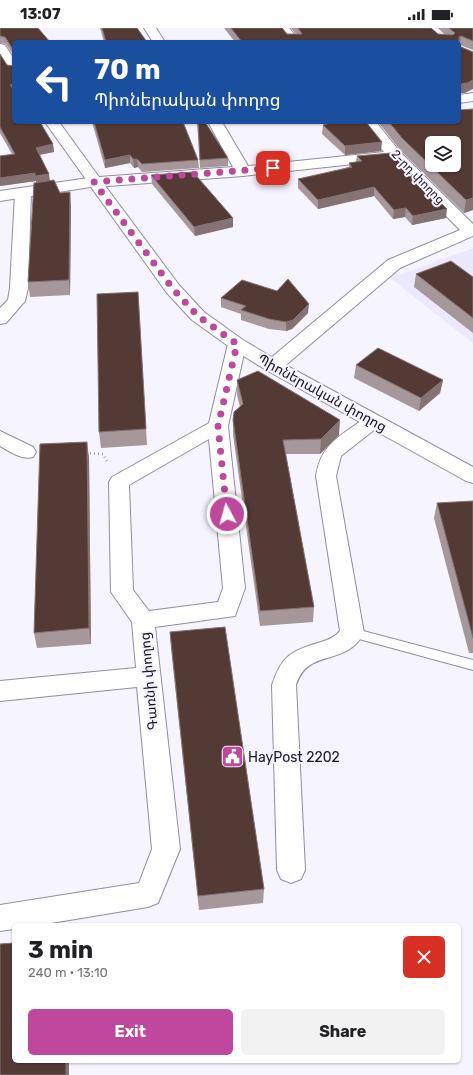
<!DOCTYPE html>
<html lang="en">
<head>
<meta charset="utf-8">
<style>
  body { margin:0; font-family:Rubik,"Noto Sans Armenian",sans-serif; background:#f2f2f2; color:#202124; height:100vh; display:flex; flex-direction:column; font-size:15px; white-space:nowrap }
  * { box-sizing:border-box; margin:0 }
  p { font-size:13px; color:#757577 }
  .icon { flex:none; width:22px; height:22px; fill:none; stroke:currentColor; stroke-width:2; stroke-linecap:round; stroke-linejoin:round }
  .map { position:relative; flex:1; overflow:hidden }
  .side { position:absolute; left:12px; top:895px; width:449px; height:140px; display:flex; flex-direction:column; background:#fff; border-radius:6px; box-shadow:0 1px 3px #0004 }
  .side>* { flex:none }
  .guide { position:absolute; left:12px; top:12px; width:449px; height:84px; border-radius:6px; box-shadow:0 1px 3px #0004; background:#1a4fa0; color:#fff; overflow:hidden }
  .controls { position:absolute; left:425px; top:108px; display:grid; gap:8px }
  .controls a { display:grid; place-items:center; width:36px; height:36px; border-radius:6px; background:#fff; box-shadow:0 1px 3px #0004; font-size:20px }
  .pin { position:absolute; display:grid; place-items:center; width:34px; height:34px; color:#fff; margin:-17px; border-radius:8px; box-shadow:0 2px 6px #0006 }
  .me { position:absolute; width:44px; margin:-22px; rotate:354deg; stroke-linejoin:round; filter:drop-shadow(0 0 3px #0008) }
  .turn { display:flex; align-items:center; gap:14px; height:84px; padding:0 16px; font-size:18px }
  .turn .icon { width:52px; height:52px; stroke-width:2.5 }
  .turn b { display:block; font-size:28px; line-height:34px }
  .round { display:grid; place-items:center; flex:none; width:42px; height:42px; border-radius:6px; background:#f2f2f2 }
  .summary { display:flex; align-items:center; justify-content:space-between; height:68px; padding:0 16px }
  h1 { font-size:24px; font-weight:700; line-height:30px }
  .primary-button { display:flex; gap:8px; margin-top:auto; padding:8px 16px }
  .primary-button a { flex:1; height:46px; border-radius:6px; background:#bf479c; color:#fff; font-size:16px; font-weight:700; line-height:46px; text-align:center }
  .primary-button a+a { background:#f2f2f2; color:#202124 }
  .status { display:flex; justify-content:space-between; align-items:center; height:28px; padding:0 20px; background:#fff; direction:ltr }
  .status svg { height:11px; fill:currentColor }
  .map>svg:first-child { display:block }
  .built { fill:#ece8fd }
  .lines { fill:none; stroke-linecap:round; stroke-linejoin:round }
  .lane-casing { stroke:#928ca6; stroke-width:2 }
  .street-casing { stroke:#928ca6; stroke-width:2 }
  .secondary-casing { stroke:#928ca6; stroke-width:2 }
  .path { stroke:#a3a1ab; stroke-width:2.5; stroke-dasharray:1 3; stroke-linecap:butt }
  .lane { fill:#fff; fill-rule:evenodd }
  .street { fill:#fff; fill-rule:evenodd }
  .secondary { fill:#fff; fill-rule:evenodd }
  .wall { fill:#a5979a }
  .shaded-wall { fill:#857272 }
  .building { fill:#543a35; stroke:#857272; fill-rule:evenodd }
  .route { stroke:#bf479c; stroke-width:7; stroke-dasharray:0 12.6 }
  .labels { text-anchor:middle; dominant-baseline:central; stroke-width:4; stroke-linejoin:round; paint-order:stroke }
  .far-street-label { font-size:12px; fill:#1b1923; stroke:#f6f4ff }
  .street-label { font-size:14px; fill:#1b1923; stroke:#f6f4ff }
  .poi-label { font-size:14px; fill:#1b1923; stroke:#f6f4ff; text-anchor:start }
</style>
</head>
<body>
<div class="status"><b>13:07</b><svg viewBox="0 0 49 12"><path d="M0 12V9h3v3zM5 12V6h3v6zM10 12V3h3v9zM15 12V0h3v12zM26 1h20v11H26zM47 4h2v5h-2z"/></svg></div>
<div class="map">
<svg width="473" height="1047" viewBox="0 0 473 1047">
  <rect width="100%" height="100%" fill="#f6f4ff"/>
  <path class="built" d="M473,220v95l-83,-65z"/>
  <g class="lines">
    <defs>
      <path id="lane" d="M352,600l121,32v10l-125,-34 -2,-3 2,-3z"/>
      <g id="street">
        <path d="M144,0h12l9,14h-12z"/>
        <path d="M276,0h13l12,14h-13z"/>
        <path d="M0,16l5,1 9,14v13l-5,-1 -9,-14z"/>
        <path d="M473,65v8l-14,2v-8z"/>
        <path d="M45,94h14l40,55 134,-10 -25,-45h14l26,44 136,-14 -23,-30h15l24,30 73,72v12l-73,32 -120,102 -7,2 -7,-2 -2,-4 2,-4 122,-102 72,-30 -69,-70 -148,16 -148,11 -5,-2z"/>
        <path d="M23,160l5,2 3,3 -3,95 -3,13 -19,22 -6,1v-16l8,-8 2,-12 5,-95 3,-3z"/>
        <path d="M237,311l6,1 3,4 -18,82 17,162 -10,28 -80,11 25,222 -22,54 -10,4 -109,18h-25v4l-14,2v-26l139,-22 13,-34 -15,-162 -137,14v-20l136,-13 -4,-46 -21,-30 -2,-110 3,-5 97,-54 19,-79 3,-4zM209,411l14,149 -5,14 -69,9 -16,-21 -4,-105z"/>
        <path d="M372,388l7,2 3,4 -3,4 -38,30 -5,20 28,157c-19,35 -56,14 -68,52l9,185 -4,9 -10,4 -10,-4 -4,-9 -5,-185c10,-30 19,-34 49,-43 7,-2 14,-5 19,-11l-24,-155c5,-33 25,-40 49,-58z"/>
        <path d="M0,403l33,16 3,5 -3,5c-12,3 -22,-5 -33,-11z"/>
      </g>
      <path id="secondary" d="M95,149l5,2 79,106 25,27 39,28 37,22 193,105v16l-7,-2 -200,-111 -35,-22 -39,-28 -25,-27 -76,-106 -91,14v-10z"/>
    </defs>
    <use href="#lane" class="lane-casing"/>
    <use href="#street" class="street-casing"/>
    <use href="#secondary" class="secondary-casing"/>
    <path class="path" d="M86,425l17,1 5,9"/>
    <use href="#lane" class="lane"/>
    <use href="#street" class="street"/>
    <use href="#secondary" class="secondary"/>
  </g>
  <g class="wall">
    <path d="M0,0l50,14 -36,14 -8,-12 -6,-1z"/>
    <path d="M100,0h37l10,14h-43z"/>
    <path d="M224,0h58l5,6h9l-5,-6h140l7,6 7,1 -7,-7h35v22l-13,-5h-1v-3h-224z"/>
    <path d="M0,26l14,68 39,22 1,8 -14,3 10,25 21,27 -1,88 -40,2 -2,-15 8,-100v-1l-36,5v-30l12,-2 -12,-21z"/>
    <path d="M473,81v101l-9,3 -63,-62 -23,-29h81z"/>
    <path d="M92,94h91l15,38 1,8 -57,4 -4,-5 -4,1 -4,-5 -25,5z"/>
    <path d="M197,94h8l23,36v8l-28,2z"/>
    <path d="M323,97l58,26 -36,4 -23,-21z"/>
    <path d="M357,128l89,62 -34,7 -7,-8 -12,2 -19,-23 -56,13 -20,-21v-9l51,-12v-4l7,-1z"/>
    <path d="M151,147l82,52 -38,9 -43,-52z"/>
    <path d="M416,246l57,3v56l-59,-46z"/>
    <path d="M138,264l9,153 -46,3 -2,-16z"/>
    <path d="M221,270l87,15 -16,16 -6,2 -17,-2 -28,-9v-6l-20,-7z"/>
    <path d="M356,337l87,15 -3,13 -21,18 -65,-33z"/>
    <path d="M237,352l102,55 -19,19h-34l28,153 -1,15 -53,4 -27,-191v-15l7,-13 -3,-12z"/>
    <path d="M89,429l2,187 -54,4 -3,-15z"/>
    <path d="M473,473v152h-4l-35,-135 3,-15z"/>
    <path d="M170,604l94,257 -1,14 -64,7 -28,-262z"/>
  </g>
  <g class="shaded-wall">
    <path d="M461,8l-1,9h-1v-3h-1l1,-5z"/>
    <path d="M473,52v9l-8,4h-6v-6l1,-3z"/>
    <path d="M14,56v8l-4,-7z"/>
    <path d="M382,114l-1,9 -36,4v-9z"/>
    <path d="M53,116l1,8 -17,3 -1,-7z"/>
    <path d="M130,127v8l-25,5v-8z"/>
    <path d="M133,131h4l1,8 -4,1z"/>
    <path d="M35,145l14,1 1,8 -14,2v-3l-36,5v-8z"/>
    <path d="M374,159v9l-56,13v-9z"/>
    <path d="M70,164l1,15 -1,88 -1,-15z"/>
    <path d="M473,170v12l-9,3 2,-13z"/>
    <path d="M406,180l-1,9 -12,2 1,-9z"/>
    <path d="M447,181l-1,9 -34,7 1,-9z"/>
    <path d="M233,190v9l-38,9 -1,-9z"/>
    <path d="M309,276l-1,9 -16,16 -6,2v-9z"/>
    <path d="M443,352l-3,13 -21,18 2,-13z"/>
    <path d="M340,392l-1,15 -19,19 1,-15z"/>
    <path d="M87,414l2,15 2,187 -2,-16z"/>
    <rect x="66" y="1033" width="3" height="14"/>
  </g>
  <g class="building">
    <path d="M0,0h38l12,14h-36v9l-9,-14 -5,-1z"/>
    <path d="M102,0h35l10,14h-41z"/>
    <path d="M231,0h51l5,6h15l-4,-6h133l7,6 15,1 2,-2 -6,-5h24v13l-12,-5 -2,1v5h-217z"/>
    <path d="M459,18l14,6v28l-6,3 -7,1 -1,3z"/>
    <path d="M0,26l7,11 7,1v-2v20l-4,1 4,5v32h26l13,22 -17,4 13,26 -14,2v-3l-35,5v-22l15,-2 -15,-27z"/>
    <path d="M473,81v89l-7,2 -64,-62 -13,-16h70v-12zM432,115h22v22h-22z"/>
    <path d="M94,94h89l15,38 -56,4 -5,-5h-4l-3,-4 -25,5z"/>
    <path d="M198,94h7l23,36 -28,2z"/>
    <path d="M336,94h30l16,20 -37,4 -22,-21z"/>
    <path d="M391,125l56,56 -34,7 -7,-8 -12,2 -20,-23 -56,13 -20,-21 54,-12 -3,-4 13,-2 -5,-5z"/>
    <path d="M193,144l40,46 -39,9 -43,-52z"/>
    <path d="M54,152l6,13 10,-1 -1,88 -41,2 6,-99z"/>
    <path d="M451,233l22,16v41l-57,-44z"/>
    <path d="M288,251l21,25 -16,16 -7,2 -17,-3 -28,-9 5,-4 -25,-8 21,-18 35,11z"/>
    <path d="M138,264l8,137 -47,3 -2,-138z"/>
    <path d="M378,320l65,32 -22,18 -65,-33z"/>
    <path d="M258,343l82,49 -19,19 -38,1 31,167 -54,4 -27,-191 1,-8 9,-8 -6,-24z"/>
    <path d="M87,414l2,186 -55,5 6,-189z"/>
    <path d="M473,473v137l-36,-135z"/>
    <path d="M225,599l39,262 -66,7 -28,-264z"/>
    <path d="M14,915v118h52v14h-66v-131z"/>
  </g>
  <g class="lines">
    <path class="route" d="M227,486l-9,-88 19,-82 -39,-28 -25,-27 -79,-107 179,-14"/>
  </g>
  <defs>
    <symbol id="civic-square" viewBox="-11 -11 22 22"><rect x="-9" y="-9" width="18" height="18" rx="4" fill="#bf479c" stroke="#f6f4ff"/><path d="M-.6-6.5H3V-4.5H.6V-3L4-1V1h2V6H-6V1h2V-1L-.6-3ZM-1.2 2.5V6h2.4V2.5Z" fill="#fff"/></symbol>
  </defs>
  <g fill-rule="evenodd">
    <use href="#civic-square" x="220" y="716" width="25" height="25"/>
  </g>
  <g class="labels">
    <g class="far-street-label">
      <text transform="translate(418 149) rotate(46)">2-րդ փողոց</text>
    </g>
    <g class="street-label">
      <text transform="translate(322 365) rotate(29)">Պիոներական փողոց</text>
      <text transform="translate(149 653) rotate(-95)">Գառնի փողոց</text>
    </g>
    <g class="poi-label">
      <text x="248" y="729">HayPost 2202</text>
    </g>
  </g>
</svg>
<div class="controls">
<a><svg class="icon" aria-label="layers" viewBox="0 0 24 24"><path d="M12 4l9 5-9 5-9-5zM3 14l9 5 9-5"/></svg></a>
</div>
<div class="pin" style="left:273px;top:140px;background:#d93025"><svg class="icon" aria-label="arrive" viewBox="0 0 24 24"><path d="M6 21V4h12l-3 4 3 4H6"/></svg></div>
<svg class="me" style="left:227px;top:486px" viewBox="-20 -20 40 40"><circle r="17" fill="#bf479c" stroke="#fff" stroke-width="3"/><path d="M0-11L8 9 0 5-8 9z" fill="#fff"/></svg>
<div class="guide">
<div class="turn"><svg class="icon" aria-label="left" viewBox="0 0 24 24"><path d="M17 20v-9H6M10 6l-5 5 5 5"/></svg><div><b>70 m</b>Պիոներական փողոց</div></div>
</div>
<section class="side">
<div class="summary"><div><h1>3 min</h1><p>240 m · 13:10</p></div><a class="round" style="background:#d93025;color:#fff"><svg class="icon" aria-label="close" viewBox="0 0 24 24"><path d="M6 6l12 12M18 6L6 18"/></svg></a></div>
<div class="primary-button"><a>Exit</a><a>Share</a></div>
</section>
</div>
</body>
</html>
